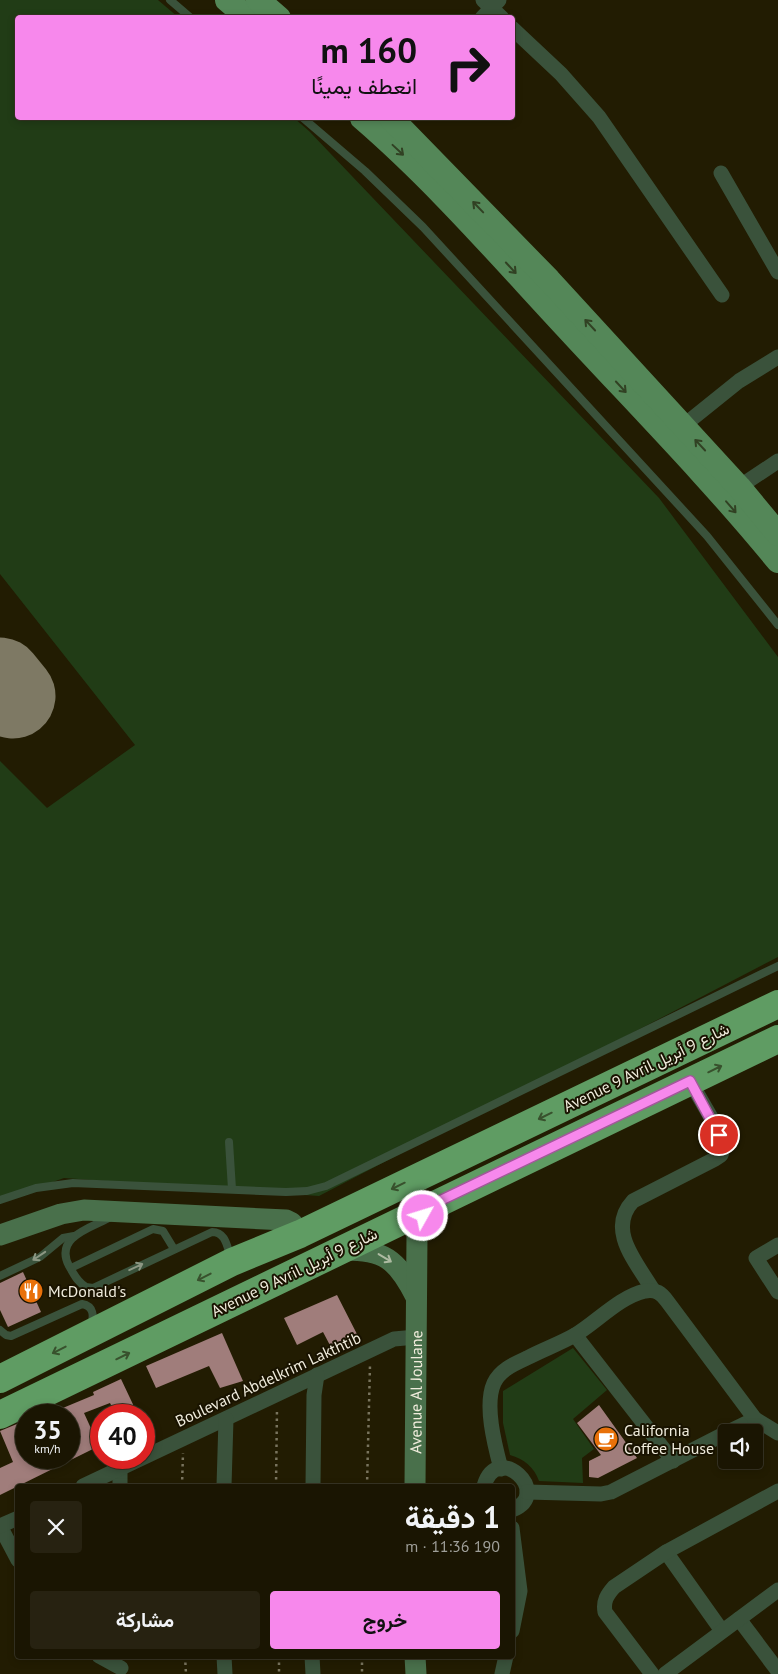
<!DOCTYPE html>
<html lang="ar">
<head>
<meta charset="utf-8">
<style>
  body { margin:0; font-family:"PT Sans",Vazirmatn,sans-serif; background:#272211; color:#f1f3f6; direction:rtl; height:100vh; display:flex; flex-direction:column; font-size:19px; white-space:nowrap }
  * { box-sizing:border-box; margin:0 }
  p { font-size:16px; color:#9f9f99 }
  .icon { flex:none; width:28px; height:28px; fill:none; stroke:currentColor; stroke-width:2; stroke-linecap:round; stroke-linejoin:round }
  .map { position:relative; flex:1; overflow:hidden; direction:ltr }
  .sheet { position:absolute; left:15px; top:1484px; width:500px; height:175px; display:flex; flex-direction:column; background:#1a1502; border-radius:5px; box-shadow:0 2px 8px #0003,0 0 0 1px #383424; direction:rtl }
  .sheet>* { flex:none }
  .banner { position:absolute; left:15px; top:15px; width:500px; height:105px; border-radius:5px; box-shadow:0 2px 8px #0003,0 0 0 1px #383424; direction:rtl; background:#f788ec; color:#111; overflow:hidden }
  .controls { position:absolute; left:718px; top:1424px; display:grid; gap:10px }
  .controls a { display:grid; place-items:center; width:45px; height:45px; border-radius:5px; background:#1a1502; box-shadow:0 2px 8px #0003,0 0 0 1px #383424; font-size:25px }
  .speed { position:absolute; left:15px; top:1404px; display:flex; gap:10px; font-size:25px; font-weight:700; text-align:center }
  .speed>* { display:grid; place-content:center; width:65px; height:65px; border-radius:50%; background:#1a1502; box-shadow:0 2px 8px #0003,0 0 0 1px #383424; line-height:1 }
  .speed small { font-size:12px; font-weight:400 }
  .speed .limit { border:8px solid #d22; background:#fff; color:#111 }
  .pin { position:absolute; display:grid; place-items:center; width:42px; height:42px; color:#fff; margin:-21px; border:2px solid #fff; border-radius:50%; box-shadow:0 1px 5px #0007 }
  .me { position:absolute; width:55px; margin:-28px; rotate:51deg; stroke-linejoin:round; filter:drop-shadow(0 0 4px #0008) }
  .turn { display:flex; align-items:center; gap:18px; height:105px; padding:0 15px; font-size:22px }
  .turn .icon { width:65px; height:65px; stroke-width:2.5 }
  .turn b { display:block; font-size:35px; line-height:42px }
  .round { display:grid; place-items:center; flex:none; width:52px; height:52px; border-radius:5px; background:#272211 }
  .overview { display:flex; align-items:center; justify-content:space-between; height:85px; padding:0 15px }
  h1 { font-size:30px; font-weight:700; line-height:38px }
  .cta { display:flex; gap:10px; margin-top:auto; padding:10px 15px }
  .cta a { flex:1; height:58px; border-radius:5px; background:#f788ec; color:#111; font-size:20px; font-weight:700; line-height:58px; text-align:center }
  .cta a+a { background:#272211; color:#f1f3f6 }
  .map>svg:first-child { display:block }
  .green { fill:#213c16 }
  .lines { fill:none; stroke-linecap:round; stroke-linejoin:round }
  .runway { stroke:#7e7964; stroke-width:85 }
  .building { fill:#a07d7b }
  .path { stroke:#79745e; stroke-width:2.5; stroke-dasharray:2.5 4; stroke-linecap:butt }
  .lane { stroke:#3a523b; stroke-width:8 }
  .street { stroke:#3a523b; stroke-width:15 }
  .secondary { stroke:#49704b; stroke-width:21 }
  .primary { stroke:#548758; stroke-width:24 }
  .highway { stroke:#5f9c63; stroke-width:28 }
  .oneway { stroke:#314123 }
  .oneway2 { stroke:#38512d }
  .oneway3 { stroke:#8c9783 }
  .oneway4 { stroke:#adbaa2 }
  .route-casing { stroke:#a15899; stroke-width:12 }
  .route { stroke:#f788ec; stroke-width:9 }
  .labels { text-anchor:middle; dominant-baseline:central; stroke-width:4; stroke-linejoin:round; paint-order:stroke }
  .street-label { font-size:16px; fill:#f0ecdc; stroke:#191300 }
  .poi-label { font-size:16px; fill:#f0ecdc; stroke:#191300; text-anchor:start }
</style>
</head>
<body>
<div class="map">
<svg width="778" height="1674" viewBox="0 0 778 1674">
  <rect width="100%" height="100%" fill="#221c02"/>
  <g class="green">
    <path d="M0,0h158l20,17 -160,1v100h276l15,13 350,367 119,159v300l-459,239 -255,-18 -64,23v-440l47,47 88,-63 -135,-171z"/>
    <path d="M573,1348l34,42 -34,29 21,30 -12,9 1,25 -44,-2c-5,-14 -15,-22 -29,-26l-7,-32v-32z"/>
  </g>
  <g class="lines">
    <path class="runway" d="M0,680l13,16"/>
  </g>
  <g class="building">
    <path d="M23,1272l18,40 -33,15 -8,-17v-27z"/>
    <path d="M337,1295l23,45 -27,11 -10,-19 -26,13 -13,-27z"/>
    <path d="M222,1333l21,48 -23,7 -11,-22 -53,22 -10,-22z"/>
    <path d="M121,1379l17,36h-22l-6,-12 -26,10 15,33 -99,49v-27l13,-6 -13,-31 24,-10 2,6v31h43v-43h-23l48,-20 -1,-3z"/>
    <path d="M599,1405l38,53 -39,20 -9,-1v-16l12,-6 -24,-32z"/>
  </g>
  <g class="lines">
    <g class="path">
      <path d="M182,1486l1,-33"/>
      <path d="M276,1486l1,-78"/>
      <path d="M367,1486l3,-121"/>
      <path d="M185,1656l1,18"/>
      <path d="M279,1656v18"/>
      <path d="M362,1656v18"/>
    </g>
    <g class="lane">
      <path d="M170,0l21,18"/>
      <path d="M303,118l62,53 58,56 284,309 71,89"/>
      <path d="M229,1142l3,47"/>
      <path d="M0,1200l36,-12 37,-5 213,9 21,-1 19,-5 452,-220"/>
      <path d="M111,1217c-21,11 -57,20 -42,49 5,8 8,16 17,21l7,1 119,-56c14,0 15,15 19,26"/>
      <path d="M71,1268l82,-39 10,2 11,18"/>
      <path d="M0,1276l40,-19 23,-19 11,-2"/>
      <path d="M0,1330l6,5 5,1 71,-32c12,2 12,12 9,22"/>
    </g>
    <g class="street">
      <path d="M483,0l19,18"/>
      <path d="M482,18l17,-18"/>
      <path d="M512,28l49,46 38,43 123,178"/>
      <path d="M721,173l57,99"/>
      <path d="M683,426l56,-45 39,-24"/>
      <path d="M739,487l39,-26"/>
      <path d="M778,1245l-22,13 22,34"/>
      <path d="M653,1290c-16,-27 -47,-60 -20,-89l82,-42 6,-4 2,-6 -10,-28 -23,-40"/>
      <path d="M575,1335l98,126"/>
      <path d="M728,1432l27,-13"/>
      <path d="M120,1469v17"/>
      <path d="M501,1469c-6,-23 -17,-64 -7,-86 6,-13 20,-19 33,-25 15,-8 32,-14 48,-23 22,-13 44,-38 70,-44 11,-2 16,2 22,10l88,118 23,14"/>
      <path d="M83,1486l311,-147 22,-2"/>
      <path d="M224,1486l2,-67"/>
      <path d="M313,1486l1,-91 3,-20"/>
      <path d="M484,1486c13,-46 70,8 28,24"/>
      <path d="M527,1492l74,2 10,-2 115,-59"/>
      <path d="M0,1526l18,34"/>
      <path d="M0,1526l18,-8"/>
      <path d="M512,1528l8,63 -8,40"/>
      <path d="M666,1552l56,79"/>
      <path d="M739,1619l39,52"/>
      <path d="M99,1656l22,12"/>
      <path d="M224,1656l1,18"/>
      <path d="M312,1656l1,18"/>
      <path d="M502,1674l4,-18"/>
      <path d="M652,1674l-47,-62c-2,-11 2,-17 9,-25l52,-35 112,-61"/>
      <path d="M665,1674l113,-84"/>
    </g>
    <g class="secondary">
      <path d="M0,1235l61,-21 23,-4 202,10 6,3 8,11"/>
      <path d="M341,1250c43,-1 56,9 75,47"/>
      <path id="s1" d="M415,1486l2,-250 6,-20 6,-9"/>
      <path d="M415,1656l1,18"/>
    </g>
    <g class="primary">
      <path d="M227,0l21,18"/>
      <path d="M258,0l21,18"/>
      <path d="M362,118c73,63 137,137 203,208 72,78 146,153 213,235"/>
      <path d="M391,118l158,162 190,207 39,47"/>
    </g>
    <g class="highway">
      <path d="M0,1379l232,-117 68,-28 478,-230"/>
      <path d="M0,1415l778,-376"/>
    </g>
  </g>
  <defs><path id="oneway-shaft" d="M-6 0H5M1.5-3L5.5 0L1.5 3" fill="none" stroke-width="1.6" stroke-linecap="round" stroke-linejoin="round" transform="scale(1.25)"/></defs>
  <g class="oneway">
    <use href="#oneway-shaft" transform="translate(398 150) rotate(43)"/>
    <use href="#oneway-shaft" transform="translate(478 207) rotate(-134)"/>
    <use href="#oneway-shaft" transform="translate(511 268) rotate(47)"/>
    <use href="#oneway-shaft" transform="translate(590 325) rotate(-133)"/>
    <use href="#oneway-shaft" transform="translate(621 387) rotate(47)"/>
    <use href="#oneway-shaft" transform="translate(700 445) rotate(-133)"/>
    <use href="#oneway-shaft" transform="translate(731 507) rotate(49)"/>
  </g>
  <g class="oneway2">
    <use href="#oneway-shaft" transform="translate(715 1069) rotate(-26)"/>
    <use href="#oneway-shaft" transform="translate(545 1116) rotate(154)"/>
    <use href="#oneway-shaft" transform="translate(398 1186) rotate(154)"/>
    <use href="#oneway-shaft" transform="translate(204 1277) rotate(153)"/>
    <use href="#oneway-shaft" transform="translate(59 1350) rotate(153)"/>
    <use href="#oneway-shaft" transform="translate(123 1356) rotate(-26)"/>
  </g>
  <g class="oneway3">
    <use href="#oneway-shaft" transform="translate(39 1256) rotate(146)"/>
    <use href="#oneway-shaft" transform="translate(136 1267) rotate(-25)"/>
  </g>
  <use class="oneway4" href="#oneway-shaft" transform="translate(385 1258) rotate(31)"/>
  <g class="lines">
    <defs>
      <path id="route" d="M423,1216l6,-10 261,-125 29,54"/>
    </defs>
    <use href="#route" class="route-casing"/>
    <use href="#route" class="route"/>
  </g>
  <defs>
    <symbol id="restaurant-disc" viewBox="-11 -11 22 22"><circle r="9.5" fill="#e8710a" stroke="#191300"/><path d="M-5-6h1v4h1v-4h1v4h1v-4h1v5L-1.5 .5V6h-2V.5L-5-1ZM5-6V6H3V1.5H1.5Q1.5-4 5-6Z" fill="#fff"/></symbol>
    <symbol id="cafe-disc" viewBox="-11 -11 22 22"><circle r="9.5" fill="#e8710a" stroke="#191300"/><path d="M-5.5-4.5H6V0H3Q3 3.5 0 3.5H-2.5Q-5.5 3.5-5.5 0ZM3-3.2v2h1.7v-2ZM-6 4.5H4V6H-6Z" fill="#fff"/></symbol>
  </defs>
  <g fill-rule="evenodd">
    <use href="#restaurant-disc" x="17" y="1277" width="28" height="28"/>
    <use href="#cafe-disc" x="592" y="1425" width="28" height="28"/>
  </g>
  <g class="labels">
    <g class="street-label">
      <text transform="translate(646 1067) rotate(-26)">Avenue 9 Avril شارع 9 أبريل</text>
      <text transform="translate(294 1272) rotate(-26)">Avenue 9 Avril شارع 9 أبريل</text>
      <text transform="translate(268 1379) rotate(-25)">Boulevard Abdelkrim Lakthtib</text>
      <text stroke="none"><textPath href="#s1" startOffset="94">Avenue Al Joulane</textPath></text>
    </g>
    <g class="poi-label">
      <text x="48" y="1291">McDonald's</text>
      <text x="624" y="1430">California<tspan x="624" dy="18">Coffee House</tspan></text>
    </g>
  </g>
</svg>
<div class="controls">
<a><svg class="icon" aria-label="sound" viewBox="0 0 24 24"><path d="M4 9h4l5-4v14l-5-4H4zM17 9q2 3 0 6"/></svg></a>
</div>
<div class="speed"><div>35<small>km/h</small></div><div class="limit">40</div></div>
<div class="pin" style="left:719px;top:1135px;background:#d93025"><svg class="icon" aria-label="arrive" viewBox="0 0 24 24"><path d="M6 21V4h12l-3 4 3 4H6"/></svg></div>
<svg class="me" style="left:423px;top:1216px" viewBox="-20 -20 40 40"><circle r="17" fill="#f788ec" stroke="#fff" stroke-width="3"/><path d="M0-11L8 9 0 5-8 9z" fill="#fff"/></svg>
<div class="banner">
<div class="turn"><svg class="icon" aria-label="right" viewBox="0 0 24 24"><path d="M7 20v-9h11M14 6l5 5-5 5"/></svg><div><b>160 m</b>انعطف يمينًا</div></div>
</div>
<section class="sheet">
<div class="overview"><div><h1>1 دقيقة</h1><p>190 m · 11:36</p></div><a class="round"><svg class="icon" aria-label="close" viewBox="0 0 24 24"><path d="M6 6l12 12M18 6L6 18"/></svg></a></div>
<div class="cta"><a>خروج</a><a>مشاركة</a></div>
</section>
</div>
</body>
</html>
